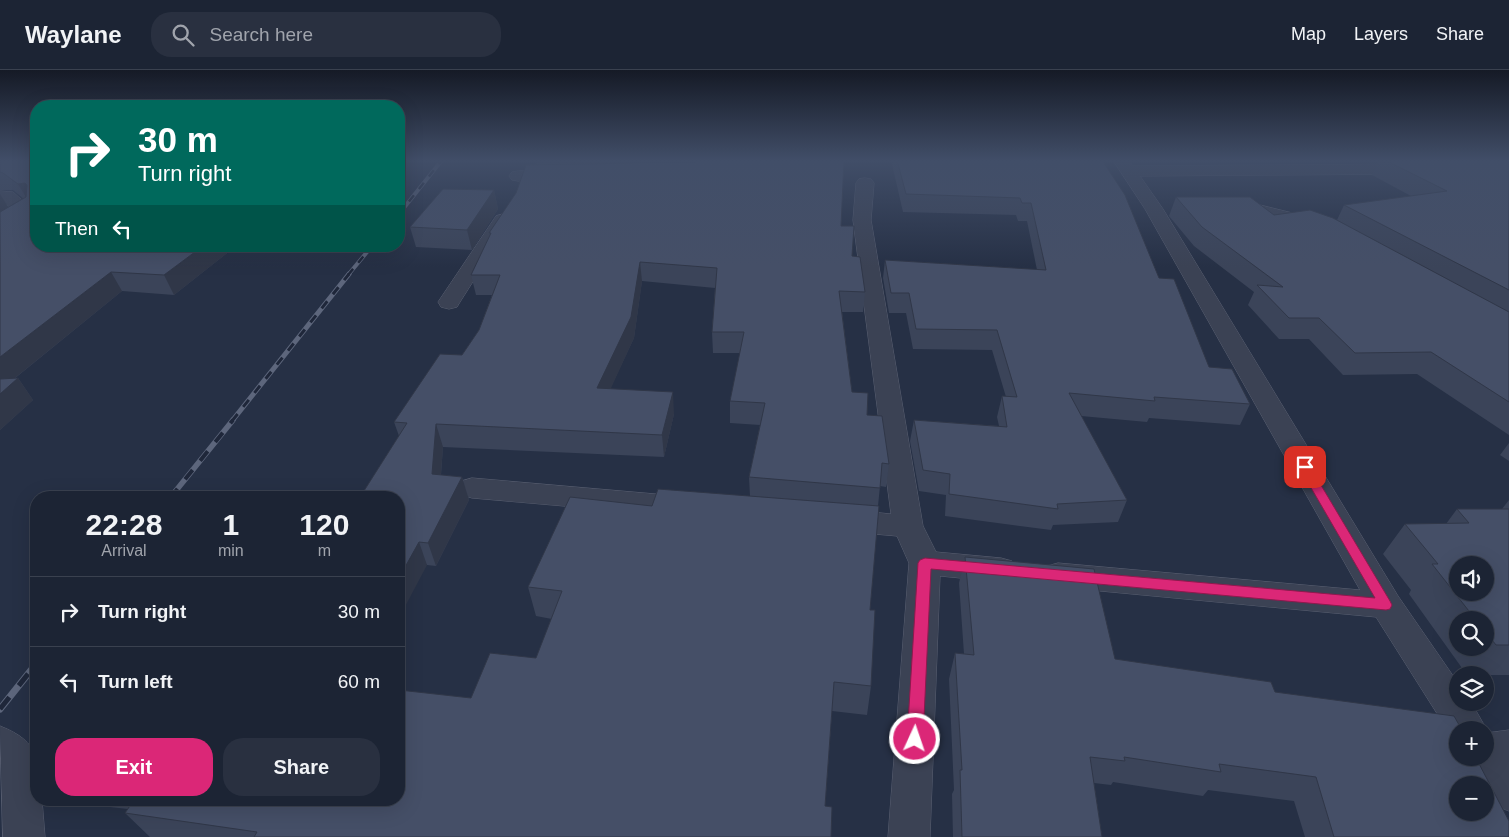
<!DOCTYPE html>
<html lang="en">
<head>
<meta charset="utf-8">
<style>
  body { margin:0; font-family:Arial,sans-serif; background:#293040; color:#f1f3f6; height:100vh; display:flex; flex-direction:column; font-size:19px; white-space:nowrap }
  * { box-sizing:border-box; margin:0 }
  p { font-size:16px; color:#a0a4ac }
  .icon { flex:none; width:28px; height:28px; fill:none; stroke:currentColor; stroke-width:2; stroke-linecap:round; stroke-linejoin:round }
  .map { position:relative; flex:1; overflow:hidden }
  .sheet { position:absolute; left:30px; top:421px; width:375px; height:315px; display:flex; flex-direction:column; background:#1c2434; border-radius:20px; box-shadow:0 5px 20px #0002,0 0 0 1px #3a414f }
  .sheet>* { flex:none }
  .banner { position:absolute; left:30px; top:30px; width:375px; height:152px; border-radius:20px; box-shadow:0 5px 20px #0002,0 0 0 1px #3a414f; background:#00695c; color:#fff; overflow:hidden }
  .buttons { position:absolute; left:1449px; top:486px; display:grid; gap:10px }
  .buttons a { display:grid; place-items:center; width:45px; height:45px; border-radius:50%; background:#1c2434; box-shadow:0 5px 20px #0002,0 0 0 1px #3a414f; font-size:25px }
  .pin { position:absolute; display:grid; place-items:center; width:42px; height:42px; color:#fff; margin:-21px; border-radius:10px; box-shadow:0 2px 8px #0006 }
  .me { position:absolute; width:55px; margin:-28px; rotate:3deg; stroke-linejoin:round; filter:drop-shadow(0 0 4px #0008) }
  .turn { display:flex; align-items:center; gap:18px; height:105px; padding:0 25px; font-size:22px }
  .turn .icon { width:65px; height:65px; stroke-width:2.5 }
  .turn b { display:block; font-size:35px; line-height:42px }
  .then { display:flex; align-items:center; height:48px; padding:0 25px; background:#0003; gap:10px; font-size:19px }
  .eta { display:flex; justify-content:space-evenly; align-items:center; height:85px; text-align:center }
  .eta b { font-size:30px; font-weight:600; line-height:35px }
  .cta { display:flex; gap:10px; margin-top:auto; padding:10px 25px }
  .cta a { flex:1; height:58px; border-radius:20px; background:#db2777; color:#fff; font-size:20px; font-weight:600; line-height:58px; text-align:center }
  .cta a+a { background:#293040; color:#f1f3f6 }
  ul { padding:0; list-style:none }
  li { display:flex; align-items:center; gap:15px; height:70px; padding:0 25px; border-top:1px solid #3a414f }
  li div { flex:1 }
  li b { display:block; font-size:19px }
  li em { font-style:normal }
  header { display:flex; align-items:center; gap:30px; box-sizing:border-box; height:70px; padding:0 25px; background:#1c2434; border-bottom:1px solid #3a414f }
  header strong { font-size:24px }
  nav { display:flex; gap:28px; margin-inline-start:auto; font-size:18px }
  .search { width:350px; height:45px; background:#293040; display:flex; align-items:center; gap:12px; box-sizing:border-box; padding:0 18px; border-radius:20px; color:#a0a4ac; font-size:19px }
  .map>svg:first-child { display:block }
  .lines { fill:none; stroke-linecap:round; stroke-linejoin:round }
  .street-casing { stroke:#5a6072; stroke-width:1 }
  .street { fill:#3b4254; fill-rule:evenodd }
  .rail-far3-casing { stroke:#5d667c; stroke-width:4 }
  .rail-far2-casing { stroke:#5d667c; stroke-width:5 }
  .rail-far1-casing { stroke:#5d667c; stroke-width:5.5 }
  .rail-casing { stroke:#5d667c; stroke-width:7 }
  .rail-far3 { stroke:#1f273a; stroke-width:2.5; stroke-dasharray:8; stroke-linecap:butt }
  .rail-far2 { stroke:#1f273a; stroke-width:3; stroke-dasharray:9; stroke-linecap:butt }
  .rail-far1 { stroke:#1f273a; stroke-width:4; stroke-dasharray:12; stroke-linecap:butt }
  .rail { stroke:#1f273a; stroke-width:5; stroke-dasharray:15; stroke-linecap:butt }
  .wall { fill:#3b4459; fill-rule:evenodd }
  .shaded-wall { fill:#303748 }
  .building { fill:#454f67; stroke:#303748; fill-rule:evenodd }
  .route { fill:#db2777; stroke:#8e194d }
</style>
</head>
<body>
<header>
<strong>Waylane</strong>
<div class="search"><svg class="icon" aria-label="search" viewBox="0 0 24 24"><circle cx="10" cy="10" r="6"/><path d="M15 15l6 6"/></svg>Search here</div>
<nav><a>Map</a><a>Layers</a><a>Share</a></nav>
</header>
<div class="map">
<svg width="1509" height="767" viewBox="0 0 1509 767">
  <rect width="100%" height="100%" fill="#263045"/>
  <g class="lines">
    <defs>
      <g id="street">
        <path d="M1113,90h16l4,6 280,-2 6,1 2,4 -2,4 -6,1 -273,2 23,33 235,387 60,87v19h13l16,28 -1,3 23,-3v81c-12,-4 -24,-12 -24,-26h-3l-15,-27h18v-28h-27v13l-3,-1 -79,-125 -318,-30 -11,-3 -5,-9 5,-9 11,-3 302,27 -215,-381z"/>
        <path d="M560,100l6,1 2,4 -2,4 -48,2 -6,-1 -3,-4 3,-4 6,-1z"/>
        <path d="M865,108l6,1 3,4 -3,37 52,306 13,26 65,6 11,3 5,9 -5,9 -11,3 -61,-6 -10,261h-42l21,-274 -12,-27 -57,-5 -11,-3 -4,-8 4,-8 11,-3 51,5 -38,-294 3,-37 3,-4z"/>
        <path d="M0,121l13,1 21,19 -3,4c-12,3 -19,-6 -28,-14h-3z"/>
        <path d="M1234,134h22l65,16 2,4 -2,4 -7,2 -58,-16 -28,-1 -3,-4 3,-4z"/>
        <path d="M503,144l7,2 2,4 -52,82 -3,5 -8,2 -8,-2 -3,-5 58,-86z"/>
        <path d="M472,408l218,19 10,3 5,7 -5,7 -10,3 -218,-19 -10,-3 -4,-7 4,-7z"/>
        <path d="M0,656c43,17 36,34 36,74h6l3,37h-42z"/>
      </g>
    </defs>
    <use href="#street" class="street-casing"/>
    <use href="#street" class="street"/>
    <defs>
      <g id="rail-far3">
        <path d="M399,144l43,-54"/>
        <path d="M348,205l24,-29"/>
      </g>
      <path id="rail-far2" d="M232,351l117,-147"/>
      <path id="rail-far1" d="M170,428l63,-78"/>
      <path id="rail" d="M0,639l36,-45"/>
    </defs>
    <use href="#rail-far3" class="rail-far3-casing"/>
    <use href="#rail-far2" class="rail-far2-casing"/>
    <use href="#rail-far1" class="rail-far1-casing"/>
    <use href="#rail" class="rail-casing"/>
    <use href="#rail-far3" class="rail-far3"/>
    <use href="#rail-far2" class="rail-far2"/>
    <use href="#rail-far1" class="rail-far1"/>
    <use href="#rail" class="rail"/>
  </g>
  <g class="wall">
    <path d="M0,90h36v86h200l-62,49 -52,-4 -108,88 4,-1 15,22 -33,30v-236l8,13 16,-8 -11,-9h-13z"/>
    <path d="M536,90h308l-3,66 24,66 -2,20h-21l10,80 15,23 22,49 -3,23 -6,-1 -2,20 -8,104 1,76 -4,29 -35,-4 -7,95 6,31h-681l-25,-24 3,-4 -64,-7 -2,-2h337l72,-102 65,-40 16,-39 -16,-3 -8,-29 124,-81 98,-10 -1,-19 11,-52 -30,-2v-22l10,-48h-27l-1,-21 3,-44 -73,-7 -8,57 -24,51 64,25 -10,43 -221,-10 -2,28 21,2 7,23 -33,66 -9,-1 -65,-71 37,-58 -5,-14 68,-67 17,-25 13,-35h-16l-5,-20 19,-39 -1,-3 48,-68z"/>
    <path d="M891,90h211l57,118 50,89 41,37 -10,21 -91,-7 -2,4 -66,-6 46,84 -9,22 -65,3 -2,5 -106,-14 1,-21 -27,-4 -9,-50 4,-21 85,6 -2,-9 5,-21 4,1 -14,-47 -79,-1 -7,-36h-17l-6,-35 2,-18 152,10 -10,-49h-9l-2,-6 -113,-3z"/>
    <path d="M1342,90h167v275l-92,-61 -74,1 -34,-36h-30l-31,-34 6,-13 -60,-46 -25,-30 7,-19 98,18 63,5 7,-15 67,-9 -39,-21 6,-13h-31z"/>
    <path d="M494,120l4,19 -26,41 -56,-3 -6,-20z"/>
    <path d="M1509,373v18l-9,-6z"/>
    <path d="M1509,430v175h-42l-58,-81 2,-4 -28,-36 22,-30h41l11,-15h45zM1458,550h27v28h-27z"/>
    <path d="M965,487l150,102 160,33 234,145h-204l-11,-36 -86,-11 -5,6 -90,-14 -2,3 -17,-2 8,54h-149l-1,-43 2,-4 -5,-111 6,-26 9,1 -5,-71z"/>
  </g>
  <g class="shaded-wall">
    <path d="M694,90h17l-16,6z"/>
    <path d="M25,113l11,18 -7,1 -11,-18z"/>
    <path d="M494,120l4,19 -26,41 -5,-20z"/>
    <path d="M0,124l10,16 -10,7z"/>
    <path d="M203,176h33l-62,49 -10,-20z"/>
    <path d="M640,192l2,19 -8,57 -33,72 -4,-22z"/>
    <path d="M111,202l11,19 -122,99v-33z"/>
    <path d="M18,308l15,22 -33,30v-36z"/>
    <path d="M673,322l1,22 -10,43 -2,-22z"/>
    <path d="M436,354l7,23 -4,50 -7,-23z"/>
    <path d="M462,407l7,23 -33,66 -8,-23z"/>
    <path d="M419,472l8,23 -28,53v-40z"/>
  </g>
  <g class="building">
    <path d="M0,90h36v86h167l-39,29 -53,-3 -111,85v-145l26,-15 1,-12 -2,-2 -7,1 -15,-11 -3,-1z"/>
    <path d="M705,90h139l-3,66h13l-2,30 8,1 5,35 -26,-1 13,101 16,1 -1,22 15,1 7,48 -7,-1 -2,25 -131,-11 16,-74 -35,-2 14,-69h-32l5,-64 -77,-6 -9,55 -34,71 76,4 -11,43 -226,-11 -4,50 30,3 -34,66 -9,-1 -20,36v-80h-114l4,-6 73,2 45,-71 -13,-1 46,-68 22,1 17,-25 21,-55h-29l20,-42h-2l27,-40 10,-28 168,-3z"/>
    <path d="M897,90h205l23,35 34,83 15,1 35,88 23,2 18,35 -96,-7 1,4 -86,-8 58,107 -70,4 1,5 -109,-15 1,-20 -27,-4 -9,-50 93,7 -5,-31 15,1 -20,-67 -81,-1 -7,-36h-18l-6,-33 161,10 -15,-67h-9l-2,-5 -114,-4z"/>
    <path d="M1385,90h124v130l-165,-85 103,-14z"/>
    <path d="M443,119l51,1 -27,40 -57,-3z"/>
    <path d="M1176,127h74l24,18 36,-5 23,8 176,94v90l-78,-50 -76,1 -36,-35h-30l-32,-33 26,2 -81,-60z"/>
    <path d="M18,308l-18,16v-15z"/>
    <path d="M658,419l221,17 -9,104h5l-4,76 -37,-4 -9,124 7,1 -1,30h-577l3,-5 -132,-19 9,-13h265v-110l72,8 19,-45 46,5 26,-67 -34,-4 42,-90 82,9z"/>
    <path d="M1457,439h52v136h-13l-11,-14v-11h-9l-44,-56h6l-33,-40 64,-1zM1458,495h27v27h-27z"/>
    <path d="M965,487l129,12 21,90 156,23 4,10 179,24 8,14h-4v28h18l33,63v16h-175l-18,-60 -97,-13 2,8 -97,-15 1,4 -35,-4 12,80h-140l-2,-67h2l-7,-117 19,2zM1458,715h27v27h-27z"/>
  </g>
  <linearGradient id="sky" x2="0" y2="1"><stop stop-color="#151a26"/><stop offset="0.46" stop-color="#414e68"/><stop offset="1" stop-color="#414e68" stop-opacity="0"/></linearGradient>
  <rect width="1509" height="197" fill="url(#sky)"/>
  <path class="route" d="M1305,393l4,2 81,136 2,4 -2,4 -4,1 -455,-41 -8,170 -3,5 -5,2 -6,-2 -2,-5 11,-176 2,-3 5,-2 450,40 -76,-131z"/>
</svg>
<div class="buttons">
<a><svg class="icon" aria-label="sound" viewBox="0 0 24 24"><path d="M4 9h4l5-4v14l-5-4H4zM17 9q2 3 0 6"/></svg></a>
<a><svg class="icon" aria-label="search" viewBox="0 0 24 24"><circle cx="10" cy="10" r="6"/><path d="M15 15l6 6"/></svg></a>
<a><svg class="icon" aria-label="layers" viewBox="0 0 24 24"><path d="M12 4l9 5-9 5-9-5zM3 14l9 5 9-5"/></svg></a>
<a>+</a>
<a>−</a>
</div>
<div class="pin" style="left:1305px;top:397px;background:#d93025"><svg class="icon" aria-label="arrive" viewBox="0 0 24 24"><path d="M6 21V4h12l-3 4 3 4H6"/></svg></div>
<svg class="me" style="left:915px;top:669px" viewBox="-20 -20 40 40"><circle r="17" fill="#db2777" stroke="#fff" stroke-width="3"/><path d="M0-11L8 9 0 5-8 9z" fill="#fff"/></svg>
<div class="banner">
<div class="turn"><svg class="icon" aria-label="right" viewBox="0 0 24 24"><path d="M7 20v-9h11M14 6l5 5-5 5"/></svg><div><b>30 m</b>Turn right</div></div>
<div class="then">Then<svg class="icon" aria-label="left" viewBox="0 0 24 24"><path d="M17 20v-9H6M10 6l-5 5 5 5"/></svg></div>
</div>
<section class="sheet">
<div class="eta">
<div><b>22:28</b><p>Arrival</p></div>
<div><b>1</b><p>min</p></div>
<div><b>120</b><p>m</p></div>
</div>
<ul>
<li><svg class="icon" aria-label="right" viewBox="0 0 24 24"><path d="M7 20v-9h11M14 6l5 5-5 5"/></svg><div><b>Turn right</b></div><em>30 m</em></li>
<li><svg class="icon" aria-label="left" viewBox="0 0 24 24"><path d="M17 20v-9H6M10 6l-5 5 5 5"/></svg><div><b>Turn left</b></div><em>60 m</em></li>
</ul>
<div class="cta"><a>Exit</a><a>Share</a></div>
</section>
</div>
</body>
</html>
